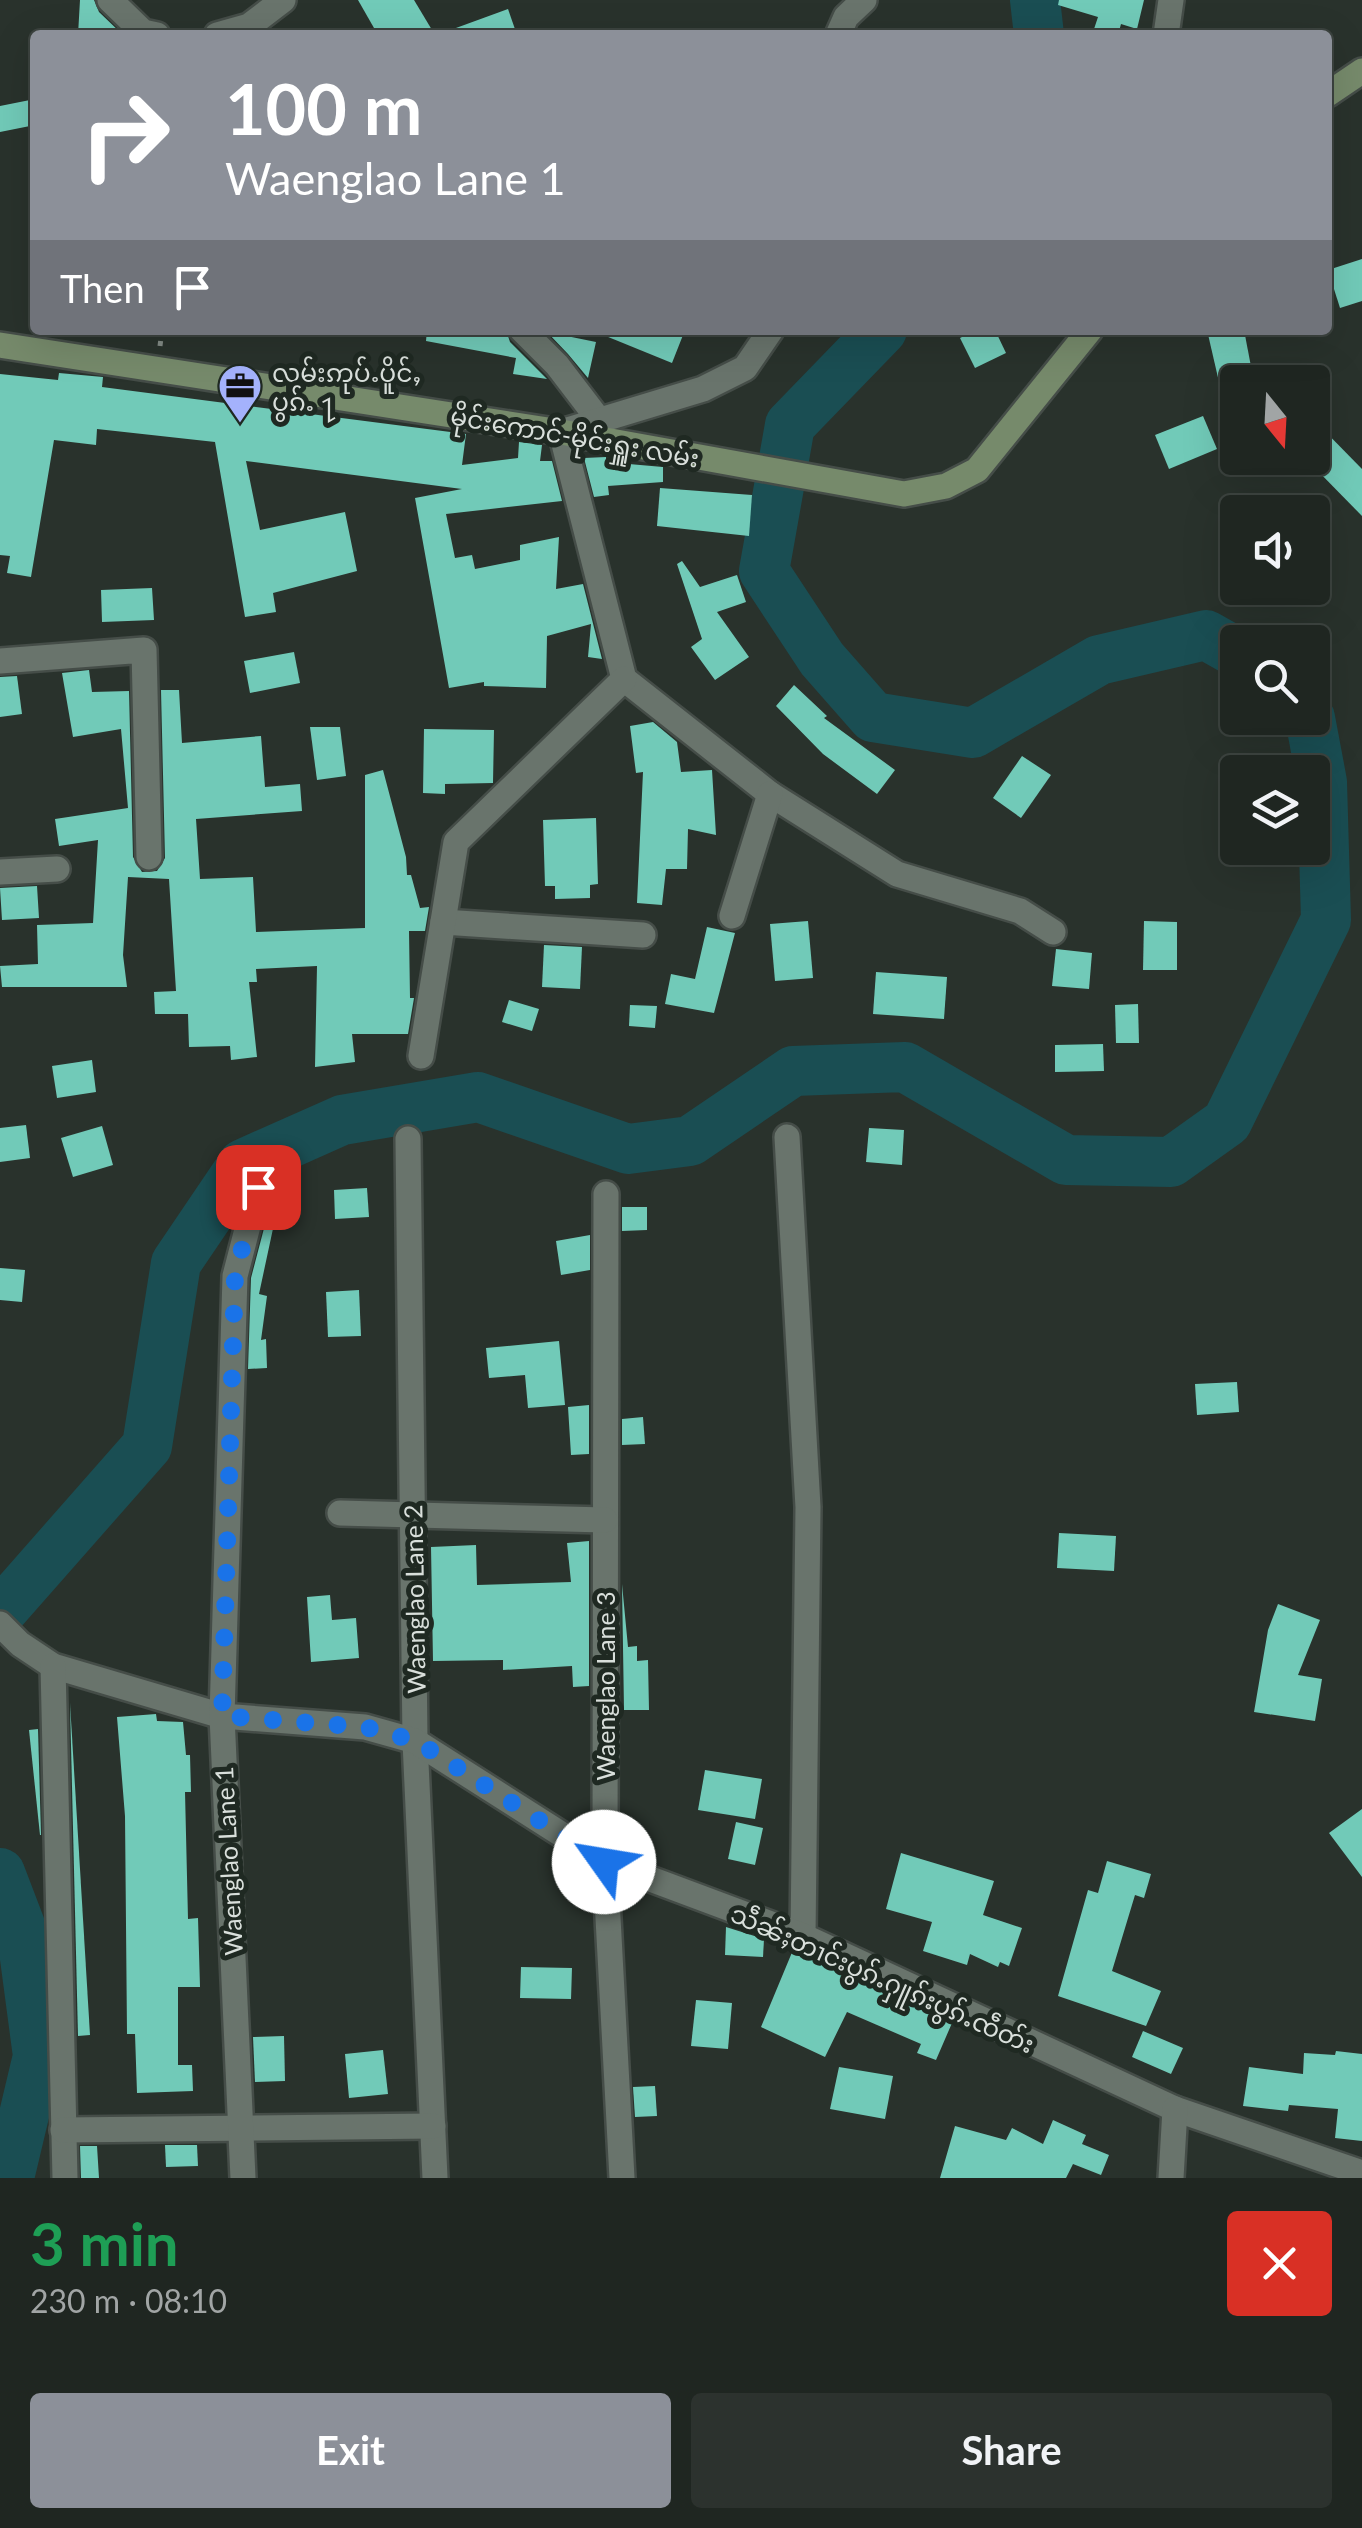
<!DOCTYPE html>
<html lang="en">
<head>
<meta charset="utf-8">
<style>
  body { margin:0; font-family:Lato,"Noto Sans Myanmar",sans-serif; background:#2c322e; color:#f1f3f6; height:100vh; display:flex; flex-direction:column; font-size:38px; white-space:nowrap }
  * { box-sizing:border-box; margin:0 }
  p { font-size:32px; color:#a1a5a5 }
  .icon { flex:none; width:55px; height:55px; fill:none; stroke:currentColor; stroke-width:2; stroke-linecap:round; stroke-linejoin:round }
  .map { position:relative; height:2178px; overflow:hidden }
  .details { display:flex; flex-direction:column; background:#1f2621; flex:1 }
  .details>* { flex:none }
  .guide { position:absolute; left:30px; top:30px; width:1302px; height:305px; border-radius:10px; box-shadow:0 10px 40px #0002,0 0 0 2px #3c433f; background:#8c9099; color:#fff; overflow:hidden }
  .needle { width:65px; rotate:162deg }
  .fabs { position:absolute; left:1220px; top:365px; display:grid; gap:20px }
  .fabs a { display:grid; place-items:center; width:110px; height:110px; border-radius:10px; background:#1f2621; box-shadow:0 10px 40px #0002,0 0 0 2px #3c433f; font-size:50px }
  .pin { position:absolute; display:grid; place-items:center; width:85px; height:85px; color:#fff; margin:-42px; border-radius:20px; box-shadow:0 5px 15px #0006 }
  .me { position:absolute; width:110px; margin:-55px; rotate:302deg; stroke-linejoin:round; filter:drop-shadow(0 0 8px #0008) }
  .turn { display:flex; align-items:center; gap:35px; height:210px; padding:0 30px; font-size:45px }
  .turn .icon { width:130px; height:130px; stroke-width:2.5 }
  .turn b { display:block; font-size:70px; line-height:85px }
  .then { display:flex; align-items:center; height:95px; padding:0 30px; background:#0003; gap:20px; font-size:38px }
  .round { display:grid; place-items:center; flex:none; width:105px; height:105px; border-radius:10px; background:#2c322e }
  .overview { display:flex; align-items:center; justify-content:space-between; height:170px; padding:0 30px }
  h1 { font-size:60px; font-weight:700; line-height:75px; color:#1e9e55 }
  .action { display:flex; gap:20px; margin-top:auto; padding:20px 30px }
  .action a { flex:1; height:115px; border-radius:10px; background:#8c9099; color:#fff; font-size:40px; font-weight:700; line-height:115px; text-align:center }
  .action a+a { background:#2c322e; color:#f1f3f6 }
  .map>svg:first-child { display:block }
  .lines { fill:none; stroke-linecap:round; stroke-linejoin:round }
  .river { stroke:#1a4e53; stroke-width:50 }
  .building { fill:#71cab8 }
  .street-casing { stroke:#454d48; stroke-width:30 }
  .secondary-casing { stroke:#454d48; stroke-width:30 }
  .path { stroke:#828a85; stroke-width:5; stroke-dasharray:5 5; stroke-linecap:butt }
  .street { stroke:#69746c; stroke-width:25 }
  .secondary { stroke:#768a6b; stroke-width:25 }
  .route { stroke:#1a73e8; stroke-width:18; stroke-dasharray:0 32.4 }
  .labels { text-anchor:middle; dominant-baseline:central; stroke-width:10; stroke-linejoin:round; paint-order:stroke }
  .poi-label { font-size:25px; fill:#d9dfdb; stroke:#1f2922; text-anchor:start }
  .street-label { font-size:25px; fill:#d9dfdb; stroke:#1f2922 }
</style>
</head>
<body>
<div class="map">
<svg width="1362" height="2178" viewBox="0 0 1362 2178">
  <rect width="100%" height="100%" fill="#29322c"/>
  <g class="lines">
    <g class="river">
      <path d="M1035,0l4,35"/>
      <path d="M882,330l-92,95 -26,146 58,88 51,58 100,16 126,-73 107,-25 32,18"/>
      <path d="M0,1613l147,-167 29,-183 67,-99 99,-44 136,-23 150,52 62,-8 103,-70 112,-4 161,93 105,2 56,-40 99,-202 -4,-138 -12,-64"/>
      <path d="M0,1873l21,55 17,128 -29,122"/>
    </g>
  </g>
  <g class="building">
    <path d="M80,0h14l5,12 24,23h-45z"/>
    <path d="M358,0h56l21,35h-57z"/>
    <path d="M1059,0h85l-7,29 -16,-5 -3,11h-26l6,-18 -40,-12z"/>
    <path d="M508,9l9,26h-72v-3z"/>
    <path d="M35,99v26l-35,7v-26z"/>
    <path d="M1362,259v42l-22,7 -12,-38z"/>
    <path d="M427,330h79l4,12 37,37 -34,-5 3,-16 -90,-17z"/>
    <path d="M591,330h94l-13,33z"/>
    <path d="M976,330h19l11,23 -31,15 -15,-30z"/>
    <path d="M1207,330h37l10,52h-35z"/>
    <path d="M547,332l49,10 -8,36 -20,-24z"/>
    <path d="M59,373l44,4 -1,10 364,47 -4,31 56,-7 1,-16 23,3 -2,16h12l10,40 -116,13 9,44 17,-3 3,14 45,-9v-15l39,-8 -3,52 27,-5 19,75 -14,-2 3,-33 -44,12 -1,52 -62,-2v-4l-35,6 -34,-190 47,-9 -216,-28 14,69 85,-18 12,59 -84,22 3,19 -31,5 -30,-175 -118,-13 -1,16 -42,-5 -23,137 -24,-4 3,-17 -10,-1v-181l58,6z"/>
    <path d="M1203,416l14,33 -48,20 -14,-34z"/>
    <path d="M1312,418l50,51v47l-50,-51z"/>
    <path d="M606,457v5l57,5v15l-55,4 1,9 -15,2 -10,-39z"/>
    <path d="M660,488l92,7 -3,41 -92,-10z"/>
    <path d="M682,561l18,26 37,-12 9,27 -29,10 32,45 -34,23 -24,-33 11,-8 -25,-75z"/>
    <path d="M152,588l2,32 -52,2 -1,-32z"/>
    <path d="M294,652l6,31 -50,10 -6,-32z"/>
    <path d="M89,670l3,22 37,-1 4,166 9,15 15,-1 8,-13 -4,-168h18l3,53 79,-7 4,51 35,-3 2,27 -106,8 4,60 53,-2 3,55 109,-4v-153l18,-5 23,87 1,18h4l9,33 9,-1 -4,24h-16l1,67h4l-6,36h-56l3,28 -40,5 2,-101 -61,3 1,13h-8l8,75 -26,3 -1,-14 -41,1 -1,-33h-33l-1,-22 22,-1 -7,-112 -41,-2 -5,78 4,32h-125l-2,-21 38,-2 -1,-39 56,-2 5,-83 -39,6 -4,-27 73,-11 -7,-79 -48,8 -11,-64z"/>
    <path d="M17,676l5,38 -22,3v-40z"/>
    <path d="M794,685l33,31 -3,2 71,52 -18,24 -54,-40 -47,-48z"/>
    <path d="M653,722l24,20 4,30 31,-2 4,65 -28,-6 -1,40h-21l-4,36 -25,-2 6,-131 -7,1 -6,-47z"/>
    <path d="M310,727h30l6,49 -29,4z"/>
    <path d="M424,729l70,1 -1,53 -48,1v10l-22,-1z"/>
    <path d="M1022,756l29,19 -30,43 -28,-20z"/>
    <path d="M596,818l2,66 -8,1v13l-35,1v-13h-10l-2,-66z"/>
    <path d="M37,886l2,32 -37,2 -2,-32z"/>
    <path d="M808,921l5,57 -38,3 -5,-57z"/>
    <path d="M1144,921l33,1v48h-34z"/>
    <path d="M707,927l28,6 -21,80 -49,-9 6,-30 24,5z"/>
    <path d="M544,945l38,2 -2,42 -38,-2z"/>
    <path d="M1056,949l36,4 -3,36 -37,-3z"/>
    <path d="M876,972l71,5 -3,42 -71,-5z"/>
    <path d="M509,1000l30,9 -7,22 -30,-9z"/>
    <path d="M1138,1004l1,39h-23l-1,-38z"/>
    <path d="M630,1005l27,1 -2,22 -26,-2z"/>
    <path d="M1103,1044l1,27 -49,1v-27z"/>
    <path d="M92,1060l4,32 -39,6 -5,-32z"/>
    <path d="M26,1125l4,33 -30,4v-34z"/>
    <path d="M102,1126l11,39 -40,12 -12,-39z"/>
    <path d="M869,1128l35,2 -2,35 -36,-3z"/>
    <path d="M367,1188l2,29 -34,2 -1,-29z"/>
    <path d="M273,1194l7,2 -21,98 8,2 -6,44 5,-1 1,29 -19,1 3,-91z"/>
    <path d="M622,1207h25v23l-25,1z"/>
    <path d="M590,1235v35l-29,5 -5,-34z"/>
    <path d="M0,1268l25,2 -3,32 -22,-2z"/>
    <path d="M359,1290l2,46 -33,1 -2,-45z"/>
    <path d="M559,1341l6,64 -37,3 -3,-33 -36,3 -3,-30z"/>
    <path d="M1237,1382l2,30 -42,3 -2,-31z"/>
    <path d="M589,1405v49l-18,1 -3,-48z"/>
    <path d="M643,1417l2,27 -23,1v-26z"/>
    <path d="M1059,1533l57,3 -2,35 -57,-3z"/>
    <path d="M589,1541v145l-16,1 -1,-21 -69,4v-10l-70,1 -2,-114 45,-2 1,40 94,-3 -4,-39z"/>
    <path d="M622,1584l6,63 9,-1v15l11,-1 1,50h-25z"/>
    <path d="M330,1595l2,25 24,-2 3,40 -48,4 -4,-65z"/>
    <path d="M1278,1604l42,16 -22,55 24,4 -7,42 -61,-9 14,-82z"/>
    <path d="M70,1703l20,332 -12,1z"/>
    <path d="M156,1714l1,7 26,1 3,33h4l1,37h-6l3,127 10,-1 2,69h-22v78h14l1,26 -56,2 -2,-59h-8l-2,-218 -8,-99z"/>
    <path d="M38,1729l3,106h-1l-11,-105z"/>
    <path d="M705,1770l57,9 -7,40 -57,-9z"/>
    <path d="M1362,1809v68l-33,-44z"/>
    <path d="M736,1822l27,6 -8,37 -27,-6z"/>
    <path d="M901,1853l93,28 -11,34 39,13 -13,38 -9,-4 -2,5 -28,-13 -3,11 -44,-14 9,-29 -46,-13z"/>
    <path d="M1107,1861l44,13 -7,24 -9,-3 -23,76 49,20 -15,35 -88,-30 30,-106 10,3z"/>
    <path d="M726,1927l38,12 -1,18 -38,-2z"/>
    <path d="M793,1950l159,73 -16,37 -19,-7 4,-9 -74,-32 -22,45 -64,-30z"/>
    <path d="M521,1967l51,1 -1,31 -51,-1z"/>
    <path d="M696,2000l36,3 -4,46 -37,-3z"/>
    <path d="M1143,2031l40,17 -12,26 -39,-17z"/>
    <path d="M284,2036l1,45 -30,1 -2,-45z"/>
    <path d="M383,2050l5,44 -39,4 -4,-44z"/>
    <path d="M1336,2051l26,3v87l-27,-3 3,-29 -49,-4 -1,6 -45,-5 6,-39 54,7 1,-21 31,2z"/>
    <path d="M839,2067l54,9 -8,43 -55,-10z"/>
    <path d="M655,2086l2,30 -22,1 -2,-30z"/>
    <path d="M1053,2120l33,15 -4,9 27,11 -8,20 -28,-11 -7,14h-126l15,-52 51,14 6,-12 31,16z"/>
    <path d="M165,2145h32l1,21 -32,1z"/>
    <path d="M80,2146h17l2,32h-18z"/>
  </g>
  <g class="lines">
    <defs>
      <g id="street">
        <path d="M110,0l33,32 14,3"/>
        <path d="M217,35l32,-9 34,-26"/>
        <path d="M838,35l8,-18 18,-17"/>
        <path d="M1166,35l5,-35"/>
        <path d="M522,330l35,35 42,55"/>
        <path d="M771,330l-26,38 -42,21 -142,43 63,247 146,115 127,80 123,37 33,21"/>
        <path d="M0,661l144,-11 5,207"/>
        <path d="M0,872l57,-3"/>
        <path d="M732,916l38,-122"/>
        <path d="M443,922l200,13"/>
        <path d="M421,1056l35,-214 168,-163"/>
        <path d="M787,1137l21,370 -5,429"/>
        <path d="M408,1139l7,602 20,437"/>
        <path d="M606,1194l-1,668 17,316"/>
        <path d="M340,1513l265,7"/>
        <path d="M0,1624l20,20 33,22 169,50 143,11 50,14 190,121 198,74 372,173 187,64"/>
        <path d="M53,1666l12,512"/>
        <path d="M63,2130l370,-4"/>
        <path d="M243,2178l-21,-462 13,-440 23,-89"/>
        <path d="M1171,2178l4,-69"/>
      </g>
      <g id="secondary">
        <path d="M1328,94l34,-23"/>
        <path d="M0,345l561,87 343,62 42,-8 31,-16 113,-140"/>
      </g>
    </defs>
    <use href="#street" class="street-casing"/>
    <use href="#secondary" class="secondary-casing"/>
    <path class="path" d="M160,346l2,-16"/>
    <use href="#street" class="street"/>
    <use href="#secondary" class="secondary"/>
  </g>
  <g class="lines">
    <path class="route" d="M258,1187l-23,89 -13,440 143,11 51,14 188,121"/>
  </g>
  <defs>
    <symbol id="office-pin" viewBox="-11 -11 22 30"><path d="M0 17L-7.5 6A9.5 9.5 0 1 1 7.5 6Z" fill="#a4b2fc" stroke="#1f2922"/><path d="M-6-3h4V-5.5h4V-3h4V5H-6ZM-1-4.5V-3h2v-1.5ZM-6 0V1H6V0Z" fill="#111"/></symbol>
  </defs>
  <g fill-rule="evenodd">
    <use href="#office-pin" x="215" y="361" width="50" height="68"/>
  </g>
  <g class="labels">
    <g class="poi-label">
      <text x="272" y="372">လုမ်းဢုပ်ႉပိူင်ႇ<tspan x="272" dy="29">ပွၵ်ႉ ႑</tspan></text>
    </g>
    <g class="street-label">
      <text transform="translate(575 436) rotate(10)">မိုင်းကောင်-မိုင်းရှူး လမ်း</text>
      <text transform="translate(414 1599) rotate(-91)">Waenglao Lane 2</text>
      <text transform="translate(605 1686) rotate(-90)">Waenglao Lane 3</text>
      <text transform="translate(228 1861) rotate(-93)">Waenglao Lane 1</text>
      <text transform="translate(883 1978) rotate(24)">သဵၼ်ႈတၢင်းပွၵ်ႉႁူၵ်းပွၵ်ႉၸဵတ်း</text>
    </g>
  </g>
</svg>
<div class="fabs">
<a><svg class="needle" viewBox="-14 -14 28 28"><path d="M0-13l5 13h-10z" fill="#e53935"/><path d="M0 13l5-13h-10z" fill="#a1a5a5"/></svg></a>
<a><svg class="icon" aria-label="sound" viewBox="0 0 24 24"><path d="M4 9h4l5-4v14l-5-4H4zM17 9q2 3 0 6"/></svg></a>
<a><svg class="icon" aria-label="search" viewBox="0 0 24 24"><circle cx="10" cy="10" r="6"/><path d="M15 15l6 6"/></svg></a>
<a><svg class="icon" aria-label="layers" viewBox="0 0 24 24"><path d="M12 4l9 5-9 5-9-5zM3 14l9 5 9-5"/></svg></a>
</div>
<div class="pin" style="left:258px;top:1187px;background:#d93025"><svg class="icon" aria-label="arrive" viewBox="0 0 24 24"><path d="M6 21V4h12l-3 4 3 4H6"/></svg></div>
<svg class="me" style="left:604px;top:1862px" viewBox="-20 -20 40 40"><circle r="19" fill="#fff"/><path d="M0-13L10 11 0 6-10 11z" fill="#1a73e8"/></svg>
<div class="guide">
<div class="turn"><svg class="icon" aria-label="right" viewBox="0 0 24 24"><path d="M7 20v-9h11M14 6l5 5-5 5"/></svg><div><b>100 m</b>Waenglao Lane 1</div></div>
<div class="then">Then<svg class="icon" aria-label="arrive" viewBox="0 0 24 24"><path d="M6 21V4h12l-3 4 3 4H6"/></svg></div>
</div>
</div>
<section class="details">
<div class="overview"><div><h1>3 min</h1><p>230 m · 08:10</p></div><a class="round" style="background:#d93025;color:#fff"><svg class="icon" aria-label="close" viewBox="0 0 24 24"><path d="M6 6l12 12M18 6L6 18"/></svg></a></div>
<div class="action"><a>Exit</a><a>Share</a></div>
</section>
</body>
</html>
